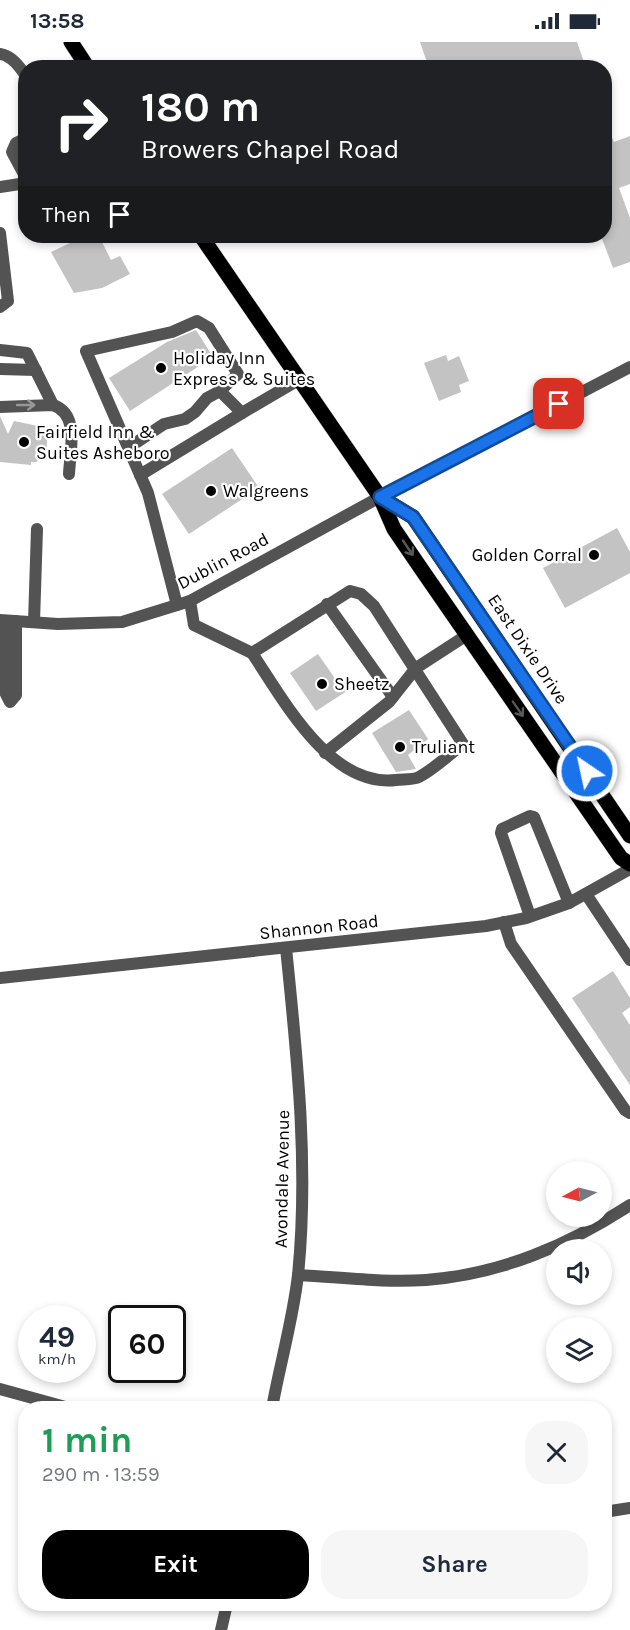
<!DOCTYPE html>
<html lang="en">
<head>
<meta charset="utf-8">
<style>
  body { margin:0; font-family:Karla,sans-serif; background:#f6f6f7; color:#1f2937; height:100vh; display:flex; flex-direction:column; font-size:22px; white-space:nowrap }
  * { box-sizing:border-box; margin:0 }
  p { font-size:20px; color:#747a83 }
  .icon { flex:none; width:33px; height:33px; fill:none; stroke:currentColor; stroke-width:2; stroke-linecap:round; stroke-linejoin:round }
  .map { position:relative; flex:1; overflow:hidden }
  .sheet { position:absolute; left:18px; top:1359px; width:594px; height:210px; display:flex; flex-direction:column; background:#fff; border-radius:24px; box-shadow:0 3px 9px #0003 }
  .sheet>* { flex:none }
  .hud { position:absolute; left:18px; top:18px; width:594px; height:183px; border-radius:24px; box-shadow:0 3px 9px #0003; background:#202124; color:#fff; overflow:hidden }
  .needle { width:39px; rotate:263deg }
  .fabs { position:absolute; left:546px; top:1119px; display:grid; gap:12px }
  .fabs a { display:grid; place-items:center; width:66px; height:66px; border-radius:50%; background:#fff; box-shadow:0 3px 9px #0003; font-size:30px }
  .speed { position:absolute; left:18px; top:1263px; display:flex; gap:12px; font-size:30px; font-weight:700; text-align:center }
  .speed>* { display:grid; place-content:center; width:78px; height:78px; border-radius:50%; background:#fff; box-shadow:0 3px 9px #0003; line-height:1 }
  .speed small { font-size:15px; font-weight:400 }
  .speed .limit { border:3px solid #111; border-radius:9px; background:#fff; color:#111 }
  .pin { position:absolute; display:grid; place-items:center; width:51px; height:51px; color:#fff; margin:-26px; border-radius:12px; box-shadow:0 3px 9px #0006 }
  .me { position:absolute; width:66px; margin:-33px; rotate:326deg; stroke-linejoin:round; filter:drop-shadow(0 0 4px #0008) }
  .turn { display:flex; align-items:center; gap:21px; height:126px; padding:0 24px; font-size:27px }
  .turn .icon { width:78px; height:78px; stroke-width:2.5 }
  .turn b { display:block; font-size:42px; line-height:51px }
  .then { display:flex; align-items:center; height:57px; padding:0 24px; background:#0003; gap:12px; font-size:22px }
  .round { display:grid; place-items:center; flex:none; width:63px; height:63px; border-radius:24px; background:#f6f6f7 }
  .overview { display:flex; align-items:center; justify-content:space-between; height:102px; padding:0 24px }
  h1 { font-size:36px; font-weight:700; line-height:45px; color:#1e9e55 }
  .primary-button { display:flex; gap:12px; margin-top:auto; padding:12px 24px }
  .primary-button a { flex:1; height:69px; border-radius:24px; background:#000; color:#fff; font-size:24px; font-weight:700; line-height:69px; text-align:center }
  .primary-button a+a { background:#f6f6f7; color:#1f2937 }
  .status { display:flex; justify-content:space-between; align-items:center; height:42px; padding:0 30px; background:#fff; direction:ltr }
  .status svg { height:16px; fill:currentColor }
  .map>svg:first-child { display:block }
  .building { fill:#c3c3c3 }
  .lines { fill:none; stroke-linecap:round; stroke-linejoin:round }
  .major-casing { stroke:#dbdbdb; stroke-width:16 }
  .minor { stroke:#535353; stroke-width:12 }
  .major { stroke:#000; stroke-width:15 }
  .oneway { stroke:#989898 }
  .oneway2 { stroke:#595959 }
  .route-casing { stroke:#114b97; stroke-width:15 }
  .route { stroke:#1a73e8; stroke-width:10 }
  .poi-dot { fill:#000; stroke:#fff; stroke-width:2 }
  .labels { text-anchor:middle; dominant-baseline:central; stroke-width:4.5; stroke-linejoin:round; paint-order:stroke }
  .poi-label { font-size:18px; fill:#000; stroke:#fff; text-anchor:start }
  .street-label { font-size:18px; fill:#000; stroke:#fff }
</style>
</head>
<body>
<div class="status"><b>13:58</b><svg viewBox="0 0 49 12"><path d="M0 12V9h3v3zM5 12V6h3v6zM10 12V3h3v9zM15 12V0h3v12zM26 1h20v11H26zM47 4h2v5h-2z"/></svg></div>
<div class="map">
<svg width="630" height="1588" viewBox="0 0 630 1588">
  <rect width="100%" height="100%" fill="#fff"/>
  <g class="building">
    <path d="M420,0h157l9,26h-157z"/>
    <path d="M604,78l10,22 16,-6v48l-11,4 11,30v44l-17,6 -12,-32h3z"/>
    <path d="M85,194h14l12,24 9,-4 10,18 -28,14 -28,5 -23,-41z"/>
    <path d="M196,288l17,27 -83,54 -21,-33 58,-36z"/>
    <path d="M446,313l2,6 11,-5 10,25 -10,4 2,7 -22,9 -15,-38z"/>
    <path d="M0,374l8,18 6,-13 34,7 -2,29h-7l-2,5h-6v3l-31,-3z"/>
    <path d="M232,406l27,40 -70,46 -27,-40z"/>
    <path d="M617,486l13,24v21l-65,35 -22,-40z"/>
    <path d="M318,612l18,26 6,-3 8,12 -34,22 -26,-38z"/>
    <path d="M409,668l19,29 -20,16 8,14 -20,3 -24,-39z"/>
    <path d="M613,929l17,27v9l-8,6 8,12v60l-58,-87z"/>
  </g>
  <g class="lines">
    <defs>
      <g id="major">
        <path d="M71,0l17,26"/>
        <path d="M201,194l179,261 14,32 28,41 199,288 9,6"/>
        <path d="M380,455l33,20 217,319"/>
      </g>
    </defs>
    <use href="#major" class="major-casing"/>
    <g class="minor">
      <path d="M0,12c12,2 19,12 26,22"/>
      <path d="M26,96l-10,5 -4,9 14,26"/>
      <path d="M0,145l26,-4"/>
      <path d="M0,191l8,68 -8,6"/>
      <path d="M0,308l27,3 26,52"/>
      <path d="M0,327l36,1"/>
      <path d="M0,365l53,-2c27,9 17,46 16,69"/>
      <path d="M128,406l36,-24 21,-5 10,-7 12,-14 13,-7"/>
      <path d="M140,433l102,-62"/>
      <path d="M350,549l11,3 13,12 89,138c-14,11 -29,25 -44,33 -6,3 -16,2 -23,3 -66,8 -113,-81 -144,-127z"/>
      <path d="M190,559l4,24 58,28"/>
      <path d="M327,562l66,93"/>
      <path d="M177,563l-29,-112 -62,-142 86,-19 25,-11 12,7 29,46 -18,17 22,22 58,-34"/>
      <path d="M0,578l58,4 64,-2 68,-21 190,-104 250,-130"/>
      <path d="M5,579v71l5,10 6,-7v-74"/>
      <path d="M34,580l3,-93"/>
      <path d="M325,711l64,-51 27,-34 51,-33"/>
      <path d="M586,852l44,66"/>
      <path d="M530,874l-29,-83 1,-4 28,-13 4,1 35,86"/>
      <path d="M504,880l7,22 114,166 5,3"/>
      <path d="M0,936l486,-52 40,-8 43,-15 61,-34"/>
      <path d="M298,1233c42,2 86,8 128,5 75,-6 141,-34 204,-75"/>
      <path d="M0,1347l69,19"/>
      <path d="M272,1366c8,-44 21,-89 26,-133 11,-109 -1,-219 -12,-327"/>
      <path d="M604,1470l26,-4"/>
      <path d="M221,1588l6,-26"/>
    </g>
    <use href="#major" class="major"/>
  </g>
  <defs><path id="oneway-shaft" d="M-6 0H5M1.5-3L5.5 0L1.5 3" fill="none" stroke-width="1.6" stroke-linecap="round" stroke-linejoin="round" transform="scale(1.5)"/></defs>
  <use class="oneway" href="#oneway-shaft" transform="translate(26 363)"/>
  <g class="oneway2">
    <use href="#oneway-shaft" transform="translate(408 506) rotate(56)"/>
    <use href="#oneway-shaft" transform="translate(518 667) rotate(55)"/>
  </g>
  <g class="lines">
    <defs>
      <path id="route" d="M559,362l-179,93 33,20 174,254"/>
    </defs>
    <use href="#route" class="route-casing"/>
    <use href="#route" class="route"/>
  </g>
  <g class="poi-dot">
    <circle cx="161" cy="326" r="6"/>
    <circle cx="24" cy="400" r="6"/>
    <circle cx="211" cy="449" r="6"/>
    <circle cx="594" cy="513" r="6"/>
    <circle cx="322" cy="642" r="6"/>
    <circle cx="400" cy="705" r="6"/>
  </g>
  <g class="labels">
    <g class="poi-label">
      <text x="173" y="316">Holiday Inn<tspan x="173" dy="21">Express &amp; Suites</tspan></text>
      <text x="36" y="390">Fairfield Inn &amp;<tspan x="36" dy="21">Suites Asheboro</tspan></text>
      <text x="223" y="449">Walgreens</text>
      <text x="582" y="513" text-anchor="end">Golden Corral</text>
      <text x="334" y="642">Sheetz</text>
      <text x="412" y="705">Truliant</text>
    </g>
    <g class="street-label">
      <text transform="translate(223 519) rotate(-28)">Dublin Road</text>
      <text transform="translate(528 607) rotate(56)">East Dixie Drive</text>
      <text transform="translate(319 885) rotate(-6)">Shannon Road</text>
      <text transform="translate(282 1137) rotate(-89)">Avondale Avenue</text>
    </g>
  </g>
</svg>
<div class="fabs">
<a><svg class="needle" viewBox="-14 -14 28 28"><path d="M0-13l5 13h-10z" fill="#e53935"/><path d="M0 13l5-13h-10z" fill="#747a83"/></svg></a>
<a><svg class="icon" aria-label="sound" viewBox="0 0 24 24"><path d="M4 9h4l5-4v14l-5-4H4zM17 9q2 3 0 6"/></svg></a>
<a><svg class="icon" aria-label="layers" viewBox="0 0 24 24"><path d="M12 4l9 5-9 5-9-5zM3 14l9 5 9-5"/></svg></a>
</div>
<div class="speed"><div>49<small>km/h</small></div><div class="limit">60</div></div>
<div class="pin" style="left:559px;top:362px;background:#d93025"><svg class="icon" aria-label="arrive" viewBox="0 0 24 24"><path d="M6 21V4h12l-3 4 3 4H6"/></svg></div>
<svg class="me" style="left:587px;top:729px" viewBox="-20 -20 40 40"><circle r="17" fill="#1a73e8" stroke="#fff" stroke-width="3"/><path d="M0-11L8 9 0 5-8 9z" fill="#fff"/></svg>
<div class="hud">
<div class="turn"><svg class="icon" aria-label="right" viewBox="0 0 24 24"><path d="M7 20v-9h11M14 6l5 5-5 5"/></svg><div><b>180 m</b>Browers Chapel Road</div></div>
<div class="then">Then<svg class="icon" aria-label="arrive" viewBox="0 0 24 24"><path d="M6 21V4h12l-3 4 3 4H6"/></svg></div>
</div>
<section class="sheet">
<div class="overview"><div><h1>1 min</h1><p>290 m · 13:59</p></div><a class="round"><svg class="icon" aria-label="close" viewBox="0 0 24 24"><path d="M6 6l12 12M18 6L6 18"/></svg></a></div>
<div class="primary-button"><a>Exit</a><a>Share</a></div>
</section>
</div>
</body>
</html>
